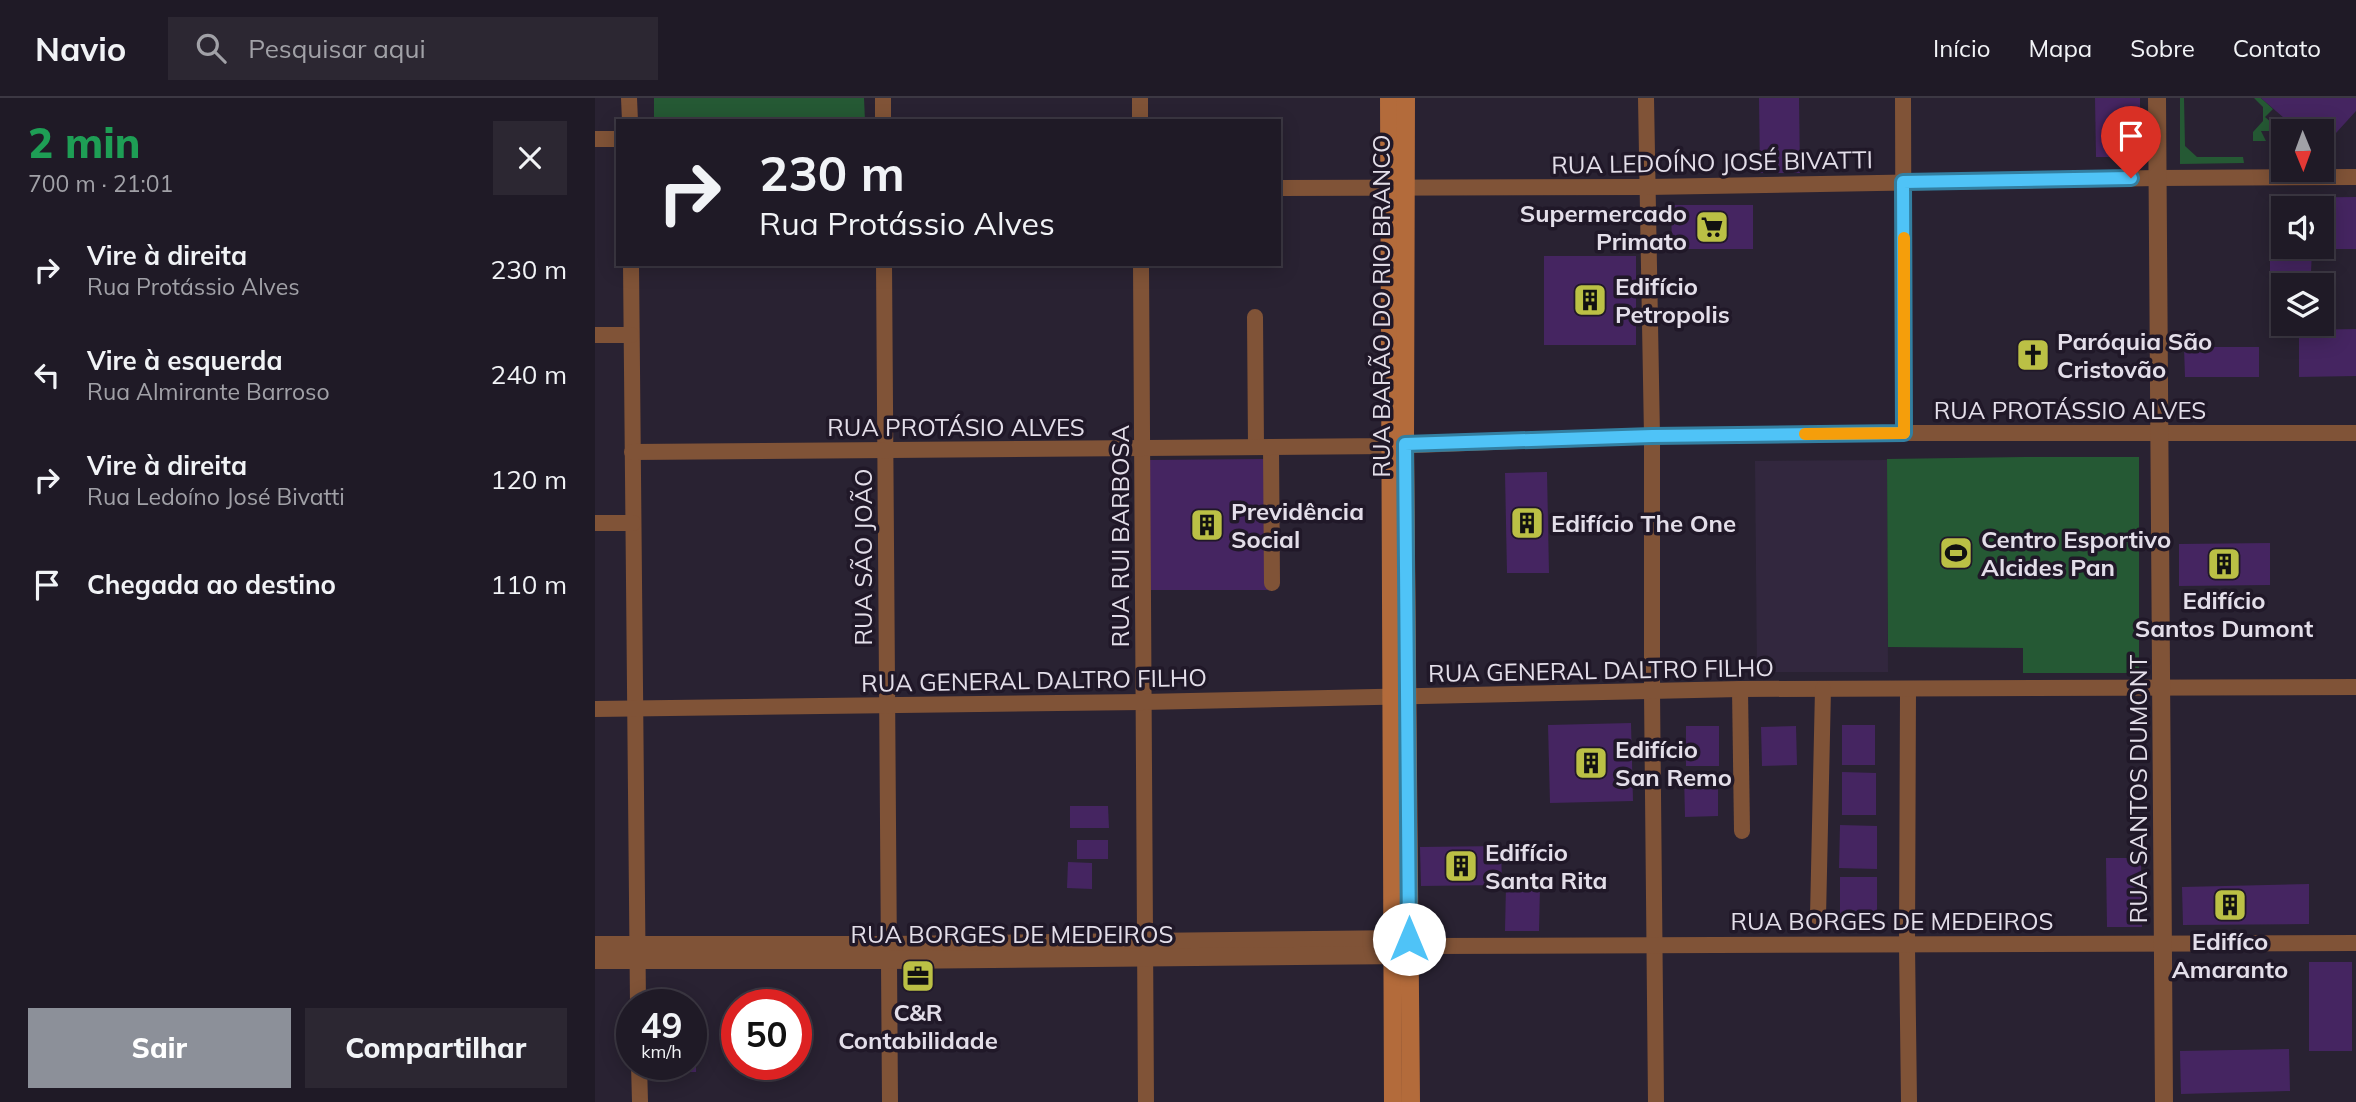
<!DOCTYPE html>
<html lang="pt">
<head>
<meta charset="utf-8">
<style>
  body { margin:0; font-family:Mulish,sans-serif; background:#2c2732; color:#f1f3f6; height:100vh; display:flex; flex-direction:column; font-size:26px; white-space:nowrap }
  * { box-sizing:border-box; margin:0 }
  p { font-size:23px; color:#a1a1a7 }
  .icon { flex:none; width:38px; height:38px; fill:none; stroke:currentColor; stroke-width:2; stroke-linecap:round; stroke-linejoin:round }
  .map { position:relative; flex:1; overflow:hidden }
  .sheet { display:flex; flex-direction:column; background:#1f1a26; width:595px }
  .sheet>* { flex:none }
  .guide { position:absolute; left:21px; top:21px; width:665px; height:147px; border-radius:0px; box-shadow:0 4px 18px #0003,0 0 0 2px #3c3843; background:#1f1a26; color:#f1f3f6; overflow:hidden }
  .needle { width:46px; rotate:179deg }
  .buttons { position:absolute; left:1676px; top:21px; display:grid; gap:14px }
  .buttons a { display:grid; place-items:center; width:63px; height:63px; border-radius:0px; background:#1f1a26; box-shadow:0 4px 18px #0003,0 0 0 2px #3c3843; font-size:35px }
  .speed { position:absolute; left:21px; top:891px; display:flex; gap:14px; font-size:35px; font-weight:700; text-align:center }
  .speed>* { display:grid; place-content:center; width:91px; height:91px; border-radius:50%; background:#1f1a26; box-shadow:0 4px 18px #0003,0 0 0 2px #3c3843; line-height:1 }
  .speed small { font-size:18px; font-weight:400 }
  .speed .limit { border:10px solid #d22; background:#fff; color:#111 }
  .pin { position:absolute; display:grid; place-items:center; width:60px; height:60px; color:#fff; margin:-72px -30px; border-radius:50% 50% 50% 0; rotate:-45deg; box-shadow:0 0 7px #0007 }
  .pin .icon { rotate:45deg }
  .me { position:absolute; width:77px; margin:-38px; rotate:0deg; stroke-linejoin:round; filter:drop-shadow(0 0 5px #0008) }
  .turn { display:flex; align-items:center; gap:24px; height:147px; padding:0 28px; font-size:32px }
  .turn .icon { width:91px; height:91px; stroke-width:2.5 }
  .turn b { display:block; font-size:49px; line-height:60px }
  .round { display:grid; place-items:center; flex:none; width:74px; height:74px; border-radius:0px; background:#2c2732 }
  .head { display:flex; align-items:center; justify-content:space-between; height:119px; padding:0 28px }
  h1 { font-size:42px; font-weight:800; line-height:52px; color:#1e9e55 }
  .action { display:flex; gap:14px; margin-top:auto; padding:14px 28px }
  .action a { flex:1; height:80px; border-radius:0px; background:#8c9099; color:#fff; font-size:28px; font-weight:800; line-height:80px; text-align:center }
  .action a+a { background:#2c2732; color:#f1f3f6 }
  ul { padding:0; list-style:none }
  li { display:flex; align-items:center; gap:21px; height:105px; padding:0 28px }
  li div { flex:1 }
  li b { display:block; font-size:26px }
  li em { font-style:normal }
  header { display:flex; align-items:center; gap:42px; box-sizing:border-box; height:98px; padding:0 35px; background:#1f1a26; border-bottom:2px solid #3c3843 }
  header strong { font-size:33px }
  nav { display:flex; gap:38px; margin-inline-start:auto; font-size:24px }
  .search { width:490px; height:63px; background:#2c2732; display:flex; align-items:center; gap:18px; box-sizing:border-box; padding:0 24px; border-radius:0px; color:#a1a1a7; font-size:26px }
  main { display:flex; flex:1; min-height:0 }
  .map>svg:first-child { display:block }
  .built { fill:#32273e }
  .green { fill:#255934 }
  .building { fill:#452561; fill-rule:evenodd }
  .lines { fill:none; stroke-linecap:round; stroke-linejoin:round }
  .minor { stroke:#805337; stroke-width:16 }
  .tertiary { stroke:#805337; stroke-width:18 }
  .secondary { stroke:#b36b3b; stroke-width:18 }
  .route-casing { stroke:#337fa1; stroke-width:18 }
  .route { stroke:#4fc3f7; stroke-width:12 }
  .slow { stroke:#f59e0b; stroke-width:12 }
  .labels { text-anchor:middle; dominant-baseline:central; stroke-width:7; stroke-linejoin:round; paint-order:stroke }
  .street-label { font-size:24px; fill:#e3dee9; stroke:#201828 }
  .poi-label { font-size:24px; font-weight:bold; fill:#e3dee9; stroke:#201828; text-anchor:start }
</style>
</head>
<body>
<header>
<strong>Navio</strong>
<div class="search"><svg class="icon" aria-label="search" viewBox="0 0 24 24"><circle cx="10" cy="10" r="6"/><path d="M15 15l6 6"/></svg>Pesquisar aqui</div>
<nav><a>Início</a><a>Mapa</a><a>Sobre</a><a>Contato</a></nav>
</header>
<main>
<section class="sheet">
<div class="head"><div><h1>2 min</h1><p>700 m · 21:01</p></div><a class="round"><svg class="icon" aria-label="close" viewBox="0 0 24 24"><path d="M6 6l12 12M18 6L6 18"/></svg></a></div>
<ul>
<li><svg class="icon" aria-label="right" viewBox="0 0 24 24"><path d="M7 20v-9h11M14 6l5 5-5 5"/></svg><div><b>Vire à direita</b><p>Rua Protássio Alves</p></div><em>230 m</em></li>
<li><svg class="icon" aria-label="left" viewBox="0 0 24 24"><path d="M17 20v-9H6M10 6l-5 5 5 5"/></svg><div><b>Vire à esquerda</b><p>Rua Almirante Barroso</p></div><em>240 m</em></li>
<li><svg class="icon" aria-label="right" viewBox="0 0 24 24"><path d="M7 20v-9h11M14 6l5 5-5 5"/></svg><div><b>Vire à direita</b><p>Rua Ledoíno José Bivatti</p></div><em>120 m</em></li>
<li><svg class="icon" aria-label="arrive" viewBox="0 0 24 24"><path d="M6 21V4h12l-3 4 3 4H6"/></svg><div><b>Chegada ao destino</b></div><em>110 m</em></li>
</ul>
<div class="action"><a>Sair</a><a>Compartilhar</a></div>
</section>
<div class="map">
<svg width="1761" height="1004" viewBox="0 0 1761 1004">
  <rect width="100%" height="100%" fill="#292232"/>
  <path class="built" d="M1292,362l1,212h-131l-2,-211z"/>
  <g class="green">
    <path d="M59,0h210l1,23h-211z"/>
    <path d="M1585,0h4l1,48 12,11h46l1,6 -64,1z"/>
    <path d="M1659,0h7l12,11 -8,8 14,12 9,-7 11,9h-38l5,10h-13v-9l10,-11v-14z"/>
    <path d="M1429,359h115v216h-116v-25l-135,-1 -1,-188z"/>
  </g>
  <g class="building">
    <path d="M1164,0h40l1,75h-40z"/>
    <path d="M1500,0h45v59h-44z"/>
    <path d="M1666,0h95v13l-20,22 -14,-12 -9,10h-14z"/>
    <path d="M1761,99v52h-44l-1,24h-41v-75zM1689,110h38v39h-38z"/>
    <path d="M1076,107h82v44h-81z"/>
    <rect x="949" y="158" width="92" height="89"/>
    <path d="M1761,231v47l-57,1v-47z"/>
    <path d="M1589,249h75v30h-74z"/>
    <path d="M672,361l1,131h-121l-1,-130z"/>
    <path d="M952,374l2,101h-42l-2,-100z"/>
    <path d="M1675,445v42l-91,1v-42z"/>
    <path d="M1036,625l2,78 -83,2 -2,-78z"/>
    <rect x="1247" y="627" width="33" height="40"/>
    <rect x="1091" y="628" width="33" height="40"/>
    <path d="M1201,628l1,39 -35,1 -1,-39z"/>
    <path d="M1247,674l34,1v42h-34z"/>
    <path d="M1089,676h34v42l-33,1z"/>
    <path d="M475,708h38l1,22h-39z"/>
    <path d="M1245,727l37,1v43l-38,-1z"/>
    <rect x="482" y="742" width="31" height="19"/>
    <path d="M906,748l1,39 -81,1 -1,-39z"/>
    <path d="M1511,760h35l1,69h-35z"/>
    <path d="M473,764l24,1v26l-25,-1z"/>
    <rect x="1245" y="779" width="37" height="43"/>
    <path d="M1714,786v40l-126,1 -1,-38z"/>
    <path d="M911,787h34l-1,46h-34z"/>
    <rect x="1714" y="864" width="43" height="89"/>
    <path d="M1694,951l1,42 -109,3 -1,-43z"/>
    <path d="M96,952h5v22h-28v-8h23z"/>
  </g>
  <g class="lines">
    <g class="minor">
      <path d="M34,0l1,23"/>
      <path d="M288,0v23"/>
      <path d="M545,0v23"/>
      <path d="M1051,0l6,338v256l4,410"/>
      <path d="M1308,0l1,335"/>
      <path d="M0,41h23"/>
      <path d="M684,90l368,-1 510,-9 199,-1"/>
      <path d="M36,166l7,740"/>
      <path d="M289,166l6,838"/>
      <path d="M546,166l5,838"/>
      <path d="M660,219l1,130"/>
      <path d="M0,237h36"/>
      <path d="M676,349l1,136"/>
      <path d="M37,354l758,-6 262,-10 252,-3h452"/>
      <path d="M0,425h38"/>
      <path d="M1145,591l2,142"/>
      <path d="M1313,592l-1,255 2,157"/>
      <path d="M0,611l548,-7 597,-13 616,-2"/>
      <path d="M1223,819l5,-228"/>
      <path d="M814,841l19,7 928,-3"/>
      <path d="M44,966l1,38"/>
    </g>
    <g class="tertiary">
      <path d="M1562,0l7,1004"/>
      <path d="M0,847h293l518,-6"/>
      <path d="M0,862h293l519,-5"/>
    </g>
    <g class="secondary">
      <path d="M794,0l4,1004"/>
      <path d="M811,0l-1,347 6,657"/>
    </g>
  </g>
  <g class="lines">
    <defs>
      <path id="route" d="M814,841l-4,-495 247,-8 252,-3 -1,-251 228,-4"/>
    </defs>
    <use href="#route" class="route-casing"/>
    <use href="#route" class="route"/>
    <path class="slow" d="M1210,336l99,-1v-195"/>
  </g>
  <defs>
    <symbol id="supermarket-square" viewBox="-11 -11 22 22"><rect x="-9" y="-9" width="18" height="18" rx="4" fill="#bbc045" stroke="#201828"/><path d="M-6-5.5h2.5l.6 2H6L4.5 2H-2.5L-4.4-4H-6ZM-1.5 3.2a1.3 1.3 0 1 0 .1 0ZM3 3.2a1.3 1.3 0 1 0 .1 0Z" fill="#111"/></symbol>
    <symbol id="building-square" viewBox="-11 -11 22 22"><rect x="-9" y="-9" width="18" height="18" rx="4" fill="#bbc045" stroke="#201828"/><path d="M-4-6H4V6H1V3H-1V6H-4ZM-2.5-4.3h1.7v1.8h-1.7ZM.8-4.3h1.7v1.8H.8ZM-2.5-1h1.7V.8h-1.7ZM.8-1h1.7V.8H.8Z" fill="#111"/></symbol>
    <symbol id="church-square" viewBox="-11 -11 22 22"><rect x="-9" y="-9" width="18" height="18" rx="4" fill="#bbc045" stroke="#201828"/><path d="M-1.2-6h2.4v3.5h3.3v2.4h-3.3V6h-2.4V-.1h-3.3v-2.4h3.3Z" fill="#111"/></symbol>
    <symbol id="stadium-square" viewBox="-11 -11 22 22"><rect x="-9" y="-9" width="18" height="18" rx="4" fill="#bbc045" stroke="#201828"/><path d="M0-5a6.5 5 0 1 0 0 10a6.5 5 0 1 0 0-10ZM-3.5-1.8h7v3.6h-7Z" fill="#111"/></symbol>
    <symbol id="office-square" viewBox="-11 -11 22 22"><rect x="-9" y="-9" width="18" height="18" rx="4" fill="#bbc045" stroke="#201828"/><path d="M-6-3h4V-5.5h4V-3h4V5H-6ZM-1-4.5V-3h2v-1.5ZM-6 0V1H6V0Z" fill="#111"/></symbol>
  </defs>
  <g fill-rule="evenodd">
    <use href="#supermarket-square" x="1098" y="110" width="38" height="38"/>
    <use href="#building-square" x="976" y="183" width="38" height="38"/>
    <use href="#church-square" x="1419" y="238" width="38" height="38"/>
    <use href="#building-square" x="913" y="406" width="38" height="38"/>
    <use href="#building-square" x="593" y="408" width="38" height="38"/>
    <use href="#stadium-square" x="1342" y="436" width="38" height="38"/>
    <use href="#building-square" x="1610" y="447" width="38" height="38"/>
    <use href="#building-square" x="977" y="646" width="38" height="38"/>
    <use href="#building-square" x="847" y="749" width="38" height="38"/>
    <use href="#building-square" x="1616" y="788" width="38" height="38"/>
    <use href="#office-square" x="304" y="859" width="38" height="38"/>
  </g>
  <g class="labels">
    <g class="street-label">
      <text transform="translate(1117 64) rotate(-1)">RUA LEDOÍNO JOSÉ BIVATTI</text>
      <text transform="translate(786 208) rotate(-90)">RUA BARÃO DO RIO BRANCO</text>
      <text x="1475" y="312">RUA PROTÁSSIO ALVES</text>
      <text x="361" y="329">RUA PROTÁSIO ALVES</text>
      <text transform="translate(525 438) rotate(-90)">RUA RUI BARBOSA</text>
      <text transform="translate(268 459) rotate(-90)">RUA SÃO JOÃO</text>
      <text transform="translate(1006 572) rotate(-1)">RUA GENERAL DALTRO FILHO</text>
      <text transform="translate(439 582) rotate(-1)">RUA GENERAL DALTRO FILHO</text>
      <text transform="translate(1543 691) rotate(-90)">RUA SANTOS DUMONT</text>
      <text x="1297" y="823">RUA BORGES DE MEDEIROS</text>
      <text x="417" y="836">RUA BORGES DE MEDEIROS</text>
    </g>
    <g class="poi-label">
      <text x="1092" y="115" text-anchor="end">Supermercado<tspan x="1092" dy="28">Primato</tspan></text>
      <text x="1020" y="188">Edifício<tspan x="1020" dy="28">Petropolis</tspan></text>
      <text x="1462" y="243">Paróquia São<tspan x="1462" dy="28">Cristovão</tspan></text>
      <text x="636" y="413">Previdência<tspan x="636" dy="28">Social</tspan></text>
      <text x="956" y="425">Edifício The One</text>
      <text x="1386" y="441">Centro Esportivo<tspan x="1386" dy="28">Alcides Pan</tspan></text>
      <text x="1629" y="502" text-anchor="middle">Edifício<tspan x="1629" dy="28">Santos Dumont</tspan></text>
      <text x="1020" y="651">Edifício<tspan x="1020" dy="28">San Remo</tspan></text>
      <text x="890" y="754">Edifício<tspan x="890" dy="28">Santa Rita</tspan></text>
      <text x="1635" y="843" text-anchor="middle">Edifíco<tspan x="1635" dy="28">Amaranto</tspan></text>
      <text x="323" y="914" text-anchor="middle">C&amp;R<tspan x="323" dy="28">Contabilidade</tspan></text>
    </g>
  </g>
</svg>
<div class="buttons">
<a><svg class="needle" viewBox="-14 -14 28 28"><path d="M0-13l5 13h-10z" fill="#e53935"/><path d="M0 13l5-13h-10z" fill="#a1a1a7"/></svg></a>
<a><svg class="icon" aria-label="sound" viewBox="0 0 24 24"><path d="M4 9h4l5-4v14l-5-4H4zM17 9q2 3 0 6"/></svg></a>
<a><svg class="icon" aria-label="layers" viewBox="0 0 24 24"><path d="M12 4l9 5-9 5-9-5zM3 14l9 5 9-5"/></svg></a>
</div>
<div class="speed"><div>49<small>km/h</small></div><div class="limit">50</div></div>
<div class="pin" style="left:1536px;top:80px;background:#d93025"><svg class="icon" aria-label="arrive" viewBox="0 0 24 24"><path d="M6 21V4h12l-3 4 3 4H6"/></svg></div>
<svg class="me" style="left:814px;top:841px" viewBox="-20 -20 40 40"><circle r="19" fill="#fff"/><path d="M0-13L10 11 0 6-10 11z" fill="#4fc3f7"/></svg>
<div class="guide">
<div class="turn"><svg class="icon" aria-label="right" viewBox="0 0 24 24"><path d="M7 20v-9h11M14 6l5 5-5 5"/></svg><div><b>230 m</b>Rua Protássio Alves</div></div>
</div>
</div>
</main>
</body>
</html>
